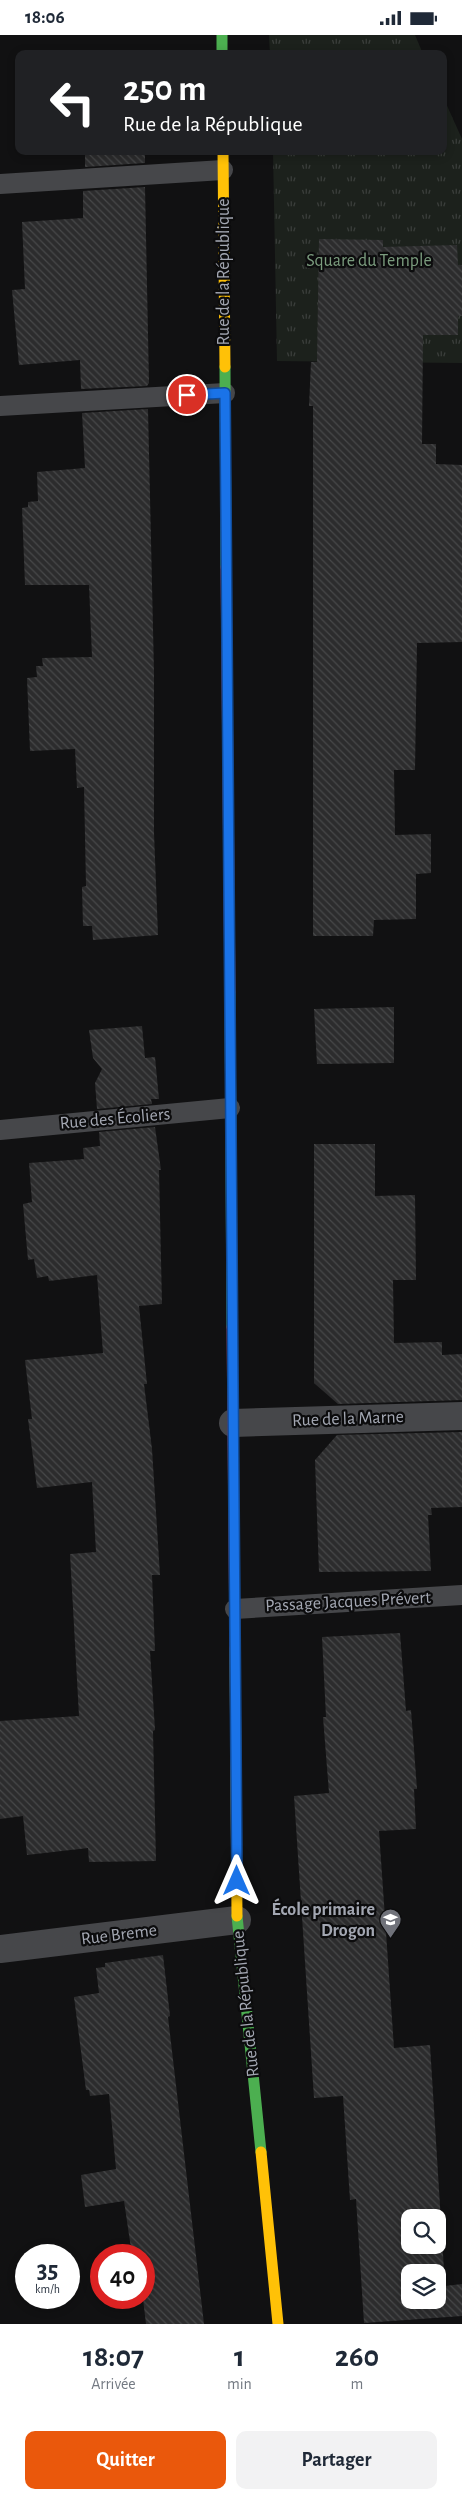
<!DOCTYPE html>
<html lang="fr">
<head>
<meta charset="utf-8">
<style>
  body { margin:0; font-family:"Alegreya Sans",sans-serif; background:#f2f2f3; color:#1f2937; height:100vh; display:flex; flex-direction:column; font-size:19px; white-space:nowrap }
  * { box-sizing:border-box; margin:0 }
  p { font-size:16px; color:#747a83 }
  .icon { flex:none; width:28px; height:28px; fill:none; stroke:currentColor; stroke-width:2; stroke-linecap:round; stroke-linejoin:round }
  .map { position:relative; height:2289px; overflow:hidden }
  .drawer { display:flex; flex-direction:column; background:#fff; flex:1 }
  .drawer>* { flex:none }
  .guide { position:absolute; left:15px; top:15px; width:432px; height:105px; border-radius:10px; box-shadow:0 2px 8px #0003; background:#202124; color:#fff; overflow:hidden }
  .buttons { position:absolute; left:401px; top:2174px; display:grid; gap:10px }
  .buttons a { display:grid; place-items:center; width:45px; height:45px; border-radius:10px; background:#fff; box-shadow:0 2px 8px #0003; font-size:25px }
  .speed { position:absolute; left:15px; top:2209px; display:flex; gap:10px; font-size:25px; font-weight:700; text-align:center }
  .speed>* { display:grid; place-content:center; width:65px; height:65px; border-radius:50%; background:#fff; box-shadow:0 2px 8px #0003; line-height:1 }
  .speed small { font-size:12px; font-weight:400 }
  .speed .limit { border:8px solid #d22; background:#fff; color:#111 }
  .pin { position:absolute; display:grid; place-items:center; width:42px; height:42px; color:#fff; margin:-21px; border:2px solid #fff; border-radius:50%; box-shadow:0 1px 5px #0007 }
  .me { position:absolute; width:55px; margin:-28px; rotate:0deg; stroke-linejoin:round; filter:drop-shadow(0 0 4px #0008) }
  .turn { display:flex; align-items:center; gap:18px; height:105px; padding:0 25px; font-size:22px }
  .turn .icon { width:65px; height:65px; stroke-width:2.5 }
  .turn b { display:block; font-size:35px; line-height:42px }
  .eta { display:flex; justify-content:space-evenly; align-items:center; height:85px; text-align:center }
  .eta b { font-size:30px; font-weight:600; line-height:35px }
  .primary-button { display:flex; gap:10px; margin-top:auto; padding:10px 25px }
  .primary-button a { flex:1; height:58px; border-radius:10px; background:#ea580c; color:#fff; font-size:20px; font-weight:600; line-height:58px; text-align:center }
  .primary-button a+a { background:#f2f2f3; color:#1f2937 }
  .status { display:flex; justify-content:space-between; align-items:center; height:35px; padding:0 25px; background:#fff; direction:ltr }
  .status svg { height:14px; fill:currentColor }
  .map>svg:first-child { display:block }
  .park { fill:url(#park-tufts) }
  .building { fill:url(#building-back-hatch); fill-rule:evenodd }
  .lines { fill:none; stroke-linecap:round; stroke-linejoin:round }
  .lane { stroke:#46474a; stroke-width:20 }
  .street { stroke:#46474a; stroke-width:28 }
  .fast { stroke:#4caf50; stroke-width:11 }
  .slow { stroke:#ffc107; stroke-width:11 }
  .jam { stroke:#c62828; stroke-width:11 }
  .route-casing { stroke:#114b97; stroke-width:12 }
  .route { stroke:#1a73e8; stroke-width:9 }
  .labels { text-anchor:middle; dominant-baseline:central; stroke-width:4.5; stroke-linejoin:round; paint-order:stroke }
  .park-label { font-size:18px; fill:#7b9c7e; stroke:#0c0c0d }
  .street-label { font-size:18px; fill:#a3a7b2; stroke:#0c0c0d }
  .poi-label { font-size:18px; font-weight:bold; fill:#a3a7b2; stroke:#0c0c0d; text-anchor:end }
</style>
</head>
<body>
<div class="status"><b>18:06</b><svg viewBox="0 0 49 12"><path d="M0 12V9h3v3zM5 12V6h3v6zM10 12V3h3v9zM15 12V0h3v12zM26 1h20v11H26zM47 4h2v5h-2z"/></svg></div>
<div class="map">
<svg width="462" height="2289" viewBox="0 0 462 2289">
  <defs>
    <pattern id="park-tufts" width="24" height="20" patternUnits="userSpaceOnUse" patternTransform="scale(1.25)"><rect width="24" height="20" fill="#1c211c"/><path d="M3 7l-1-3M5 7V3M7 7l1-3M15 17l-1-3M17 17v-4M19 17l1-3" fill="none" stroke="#3a3e3b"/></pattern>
    <pattern id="building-back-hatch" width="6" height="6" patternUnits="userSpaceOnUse" patternTransform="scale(1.25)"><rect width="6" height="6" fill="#2c2c2d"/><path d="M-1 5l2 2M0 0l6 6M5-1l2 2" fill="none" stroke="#474849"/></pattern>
  </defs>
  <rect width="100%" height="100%" fill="#111112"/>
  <g class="park">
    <path d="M269,0h146l8,19h-153z"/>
    <path d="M444,64l18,40v224l-185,-2 -4,-210h171z"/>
  </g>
  <g class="building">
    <path d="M85,116h60v12l-60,4z"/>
    <path d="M145,152l4,196 -2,3 -66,3 -1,-29 -61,5 -7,-75 13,-1 -3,-67 61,-4v-27z"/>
    <path d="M319,204l64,1v7l74,-2 1,20h4v51h-4v19h-35l-1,109h14v20l26,1v177l-45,1 -2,127h-21l1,65 36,-1v39l-15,1v45l-42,1 -1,16h-60v-530h-4l2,-44h6z"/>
    <path d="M148,374l6,263v161l4,102 -65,5 -1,-14h-9l-1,-39 4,-1 -2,-99 -7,1 -2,-39 -45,2 -3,-73 10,-1 -1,-11h7l-1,-8 50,-1 -3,-72h-64l-3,-77 6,-1v-5l10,-1 -1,-29 48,-4 -3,-55z"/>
    <path d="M394,972v56l-77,1 -3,-55z"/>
    <path d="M142,991l3,32 10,-1 4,42h-8l1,5 -55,5 -2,-26 7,-14 -9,-11 -4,-28z"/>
    <path d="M155,1092l6,43h-2l3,134 -23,2 8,78h-3l8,65 8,126h-8l3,76h-5l5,79 -2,1 3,130 -67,1 -1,-14 -61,7 -4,-39 -23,3v-98l79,-5 -9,-162 26,-2 -4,-70 -55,6 -9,-69h4l-7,-59 78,-7 -6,-78 -48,6 -1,-5 -11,2 -3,-19 -6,1 -5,-56 9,-2 -3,-39 55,-4 -1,-11 17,-2 -1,-14z"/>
    <path d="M314,1109h61v52l40,-1 1,85h-23l1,63 48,-1v13l20,-1v46l-124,4 -24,-21z"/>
    <path d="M462,1397v75l-31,1 1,7h-4l3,56 -112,1 -4,-112 22,-25z"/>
    <path d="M400,1598l6,78 5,-1 6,79h-3l2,40 -37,2 15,217 36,-3 15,241 17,-2v32l-98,7 -8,-124 -6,1 -7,-104 -29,2 -20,-302 35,-3 -6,-76h3l-4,-80zM410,2182h28v28h-28zM410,2238h28v27h-28z"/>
    <path d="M163,1920l7,61 -2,1 36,307h-58l-3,-25 -4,1 -1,-3h6v-42h-12l-8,-54 -39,6 -4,-32 35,-6 -7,-75 -19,2 -1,-6h-3l-12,-93 25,-4 -3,-25 9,-1v-4z"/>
  </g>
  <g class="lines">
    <g class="lane">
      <path d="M0,149l223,-14"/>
      <path d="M0,371l225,-13"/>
      <path d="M0,1095l230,-22"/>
      <path d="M235,1574l227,-14"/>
    </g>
    <g class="street">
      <path d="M233,1388l229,-7"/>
      <path d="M0,1914l237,-29"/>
    </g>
    <g class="fast">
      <path d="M222,0v19"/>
      <path d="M225,332l1,200"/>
      <path d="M230,957l2,335"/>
      <path d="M237,1881l24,236"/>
    </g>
    <g class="slow">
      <path d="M223,116l2,216"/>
      <path d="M235,1613l2,268"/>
      <path d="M261,2117l17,172"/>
    </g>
    <g class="jam">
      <path d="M226,532l4,425"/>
      <path d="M232,1292l3,321"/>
    </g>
  </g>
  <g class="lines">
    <defs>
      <path id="route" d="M187,360l38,-2 12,1488"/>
    </defs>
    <use href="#route" class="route-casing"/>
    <use href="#route" class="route"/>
  </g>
  <defs>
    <symbol id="school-pin" viewBox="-11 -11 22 30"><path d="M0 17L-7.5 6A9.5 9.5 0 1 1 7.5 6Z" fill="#70727a" stroke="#0c0c0d"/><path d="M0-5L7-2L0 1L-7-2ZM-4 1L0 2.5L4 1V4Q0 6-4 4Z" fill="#fff"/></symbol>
  </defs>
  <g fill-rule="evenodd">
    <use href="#school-pin" x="378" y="1872" width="25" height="34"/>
  </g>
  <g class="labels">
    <g class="park-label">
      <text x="369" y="226">Square du Temple</text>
    </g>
    <g class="street-label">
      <text transform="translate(224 237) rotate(-90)">Rue de la République</text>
      <text transform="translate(115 1084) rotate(-5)">Rue des Écoliers</text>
      <text transform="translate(348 1384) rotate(-2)">Rue de la Marne</text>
      <text transform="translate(348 1567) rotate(-3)">Passage Jacques Prévert</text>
      <text transform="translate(119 1900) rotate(-7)">Rue Breme</text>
      <text transform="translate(246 1969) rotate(-96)">Rue de la République</text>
    </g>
    <g class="poi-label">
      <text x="375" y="1875">École primaire<tspan x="375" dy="21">Drogon</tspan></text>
    </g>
  </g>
</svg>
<div class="buttons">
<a><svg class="icon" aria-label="search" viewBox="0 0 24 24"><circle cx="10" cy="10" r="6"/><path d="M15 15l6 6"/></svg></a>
<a><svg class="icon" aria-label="layers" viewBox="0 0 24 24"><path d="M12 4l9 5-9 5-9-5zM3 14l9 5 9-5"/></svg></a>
</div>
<div class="speed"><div>35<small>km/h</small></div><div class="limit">40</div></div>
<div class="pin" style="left:187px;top:360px;background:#d93025"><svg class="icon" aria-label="arrive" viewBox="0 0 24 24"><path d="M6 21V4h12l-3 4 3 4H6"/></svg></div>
<svg class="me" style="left:237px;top:1846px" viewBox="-20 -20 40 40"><path d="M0-17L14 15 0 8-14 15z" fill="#1a73e8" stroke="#fff" stroke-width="4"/></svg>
<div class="guide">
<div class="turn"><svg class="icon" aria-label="left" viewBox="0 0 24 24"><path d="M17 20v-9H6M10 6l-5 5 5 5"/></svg><div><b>250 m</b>Rue de la République</div></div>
</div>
</div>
<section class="drawer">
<div class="eta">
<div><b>18:07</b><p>Arrivée</p></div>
<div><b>1</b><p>min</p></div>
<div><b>260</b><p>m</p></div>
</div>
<div class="primary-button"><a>Quitter</a><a>Partager</a></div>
</section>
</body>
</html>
